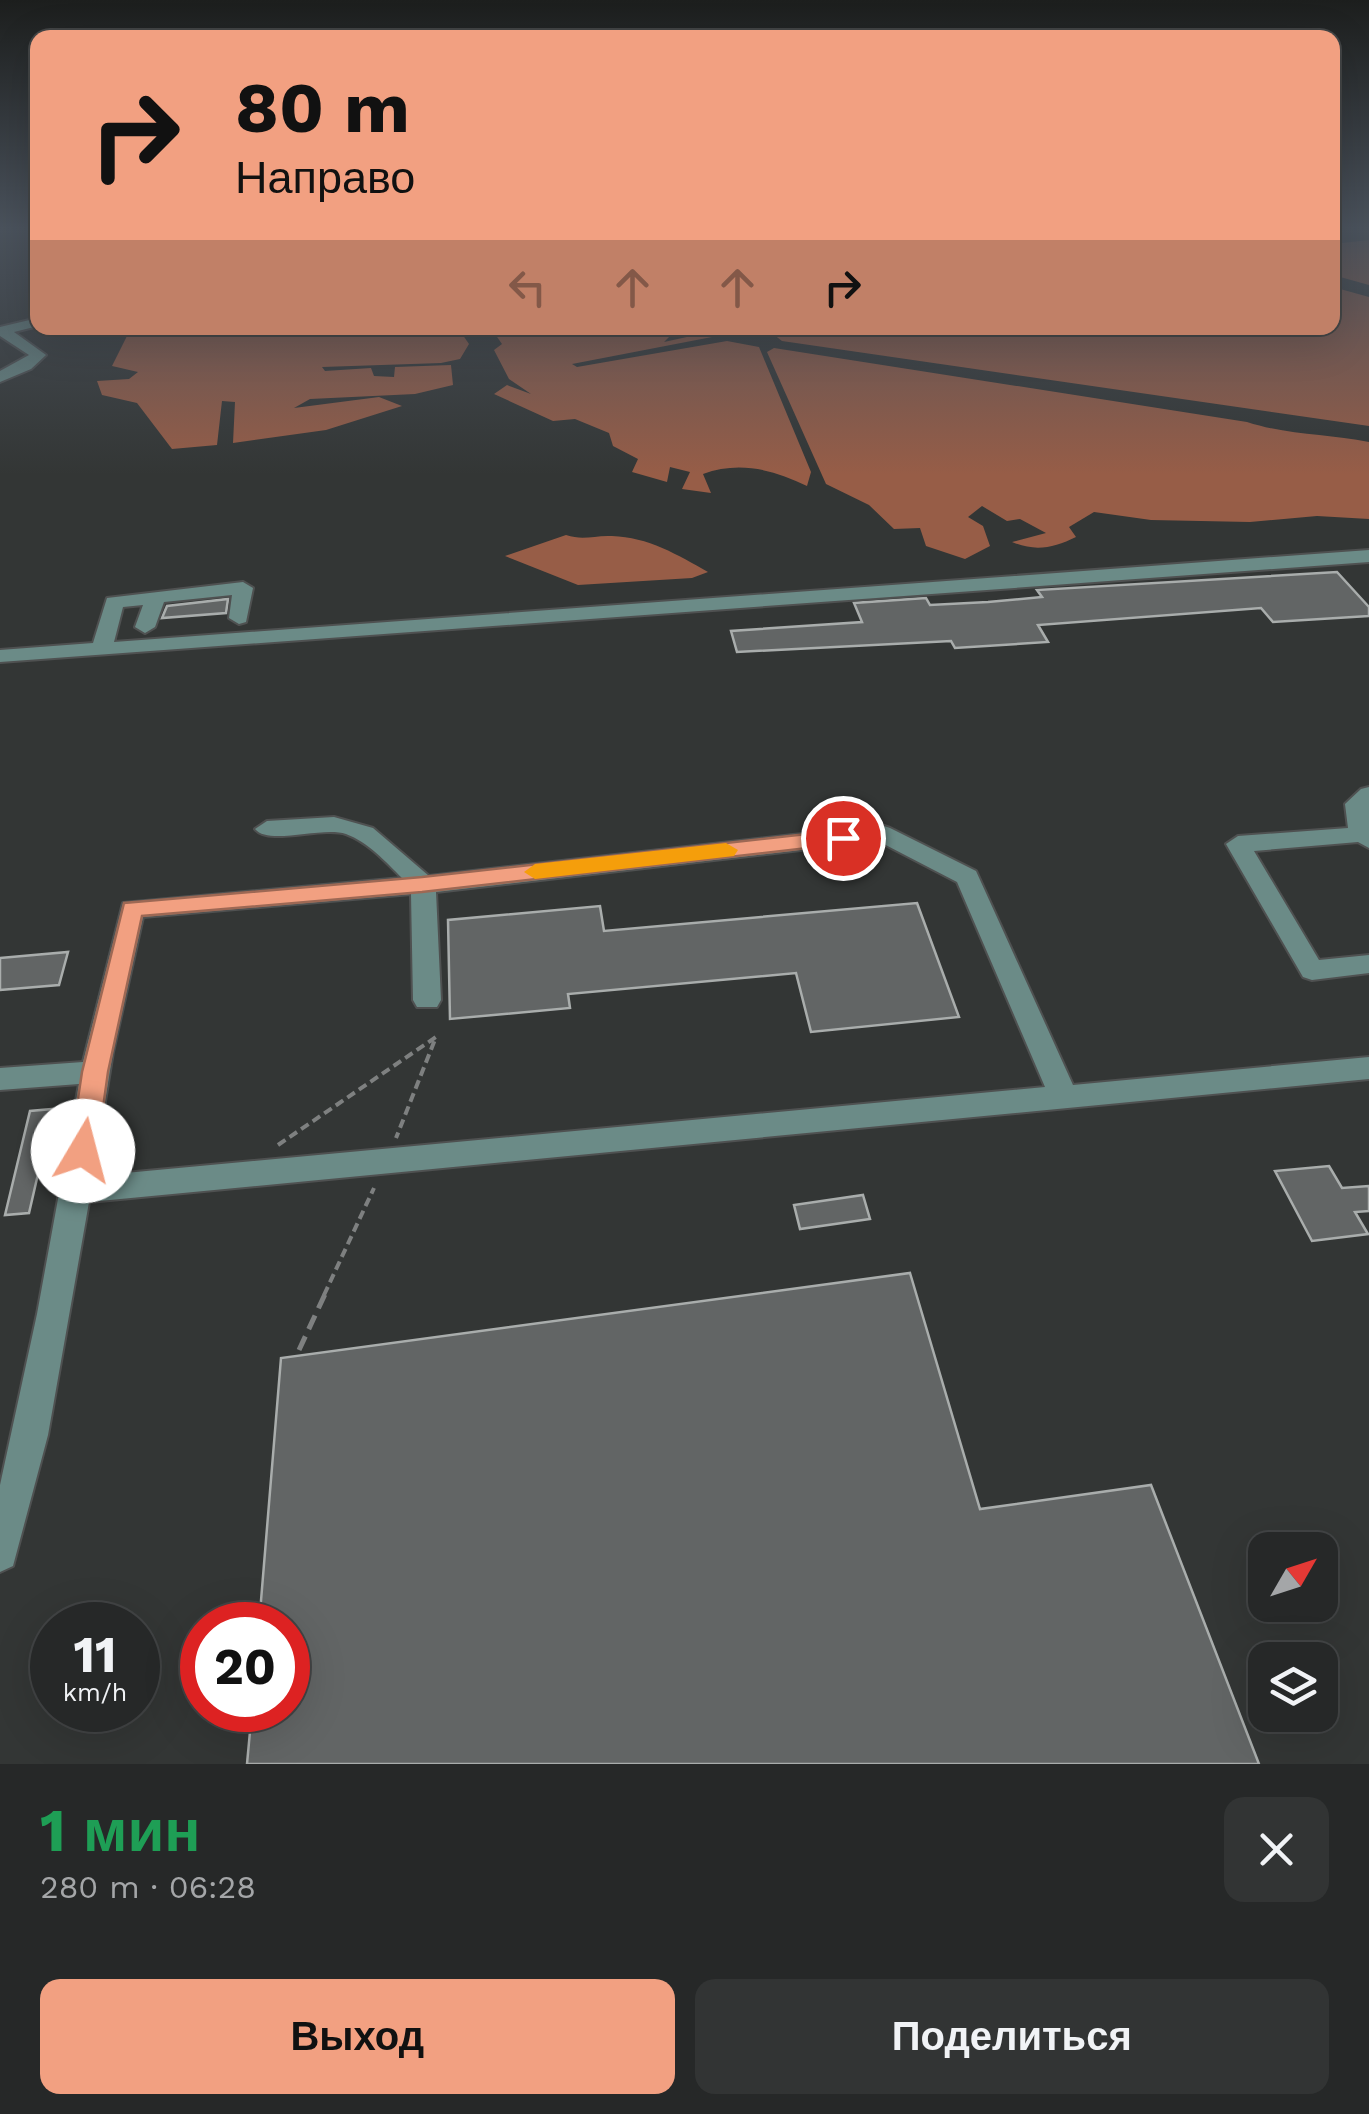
<!DOCTYPE html>
<html lang="ru">
<head>
<meta charset="utf-8">
<style>
  body { margin:0; font-family:"Work Sans",sans-serif; background:#323434; color:#f1f3f6; height:100vh; display:flex; flex-direction:column; font-size:38px; white-space:nowrap }
  * { box-sizing:border-box; margin:0 }
  p { font-size:32px; color:#a4a6a8 }
  .icon { flex:none; width:55px; height:55px; fill:none; stroke:currentColor; stroke-width:2; stroke-linecap:round; stroke-linejoin:round }
  .map { position:relative; height:1764px; overflow:hidden }
  .panel { display:flex; flex-direction:column; background:#262828; flex:1 }
  .panel>* { flex:none }
  .guide { position:absolute; left:30px; top:30px; width:1310px; height:305px; border-radius:20px; box-shadow:0 10px 40px #0002,0 0 0 2px #424445; background:#f2a081; color:#111; overflow:hidden }
  .needle { width:65px; rotate:51deg }
  .controls { position:absolute; left:1248px; top:1532px; display:grid; gap:20px }
  .controls a { display:grid; place-items:center; width:90px; height:90px; border-radius:20px; background:#262828; box-shadow:0 10px 40px #0002,0 0 0 2px #424445; font-size:50px }
  .speed { position:absolute; left:30px; top:1602px; display:flex; gap:20px; font-size:50px; font-weight:700; text-align:center }
  .speed>* { display:grid; place-content:center; width:130px; height:130px; border-radius:50%; background:#262828; box-shadow:0 10px 40px #0002,0 0 0 2px #424445; line-height:1 }
  .speed small { font-size:25px; font-weight:400 }
  .speed .limit { border:15px solid #d22; background:#fff; color:#111 }
  .pin { position:absolute; display:grid; place-items:center; width:85px; height:85px; color:#fff; margin:-42px; border:5px solid #fff; border-radius:50%; box-shadow:0 2px 10px #0007 }
  .me { position:absolute; width:110px; margin:-55px; rotate:8deg; stroke-linejoin:round; filter:drop-shadow(0 0 8px #0008) }
  .turn { display:flex; align-items:center; gap:35px; height:210px; padding:0 40px; font-size:45px }
  .turn .icon { width:130px; height:130px; stroke-width:2.5 }
  .turn b { display:block; font-size:70px; line-height:85px }
  .lanes { display:flex; align-items:center; height:95px; padding:0 40px; background:#0003; justify-content:center; gap:50px; direction:ltr }
  .lanes .off { opacity:.35 }
  .round { display:grid; place-items:center; flex:none; width:105px; height:105px; border-radius:20px; background:#323434 }
  .overview { display:flex; align-items:center; justify-content:space-between; height:170px; padding:0 40px }
  h1 { font-size:60px; font-weight:700; line-height:75px; color:#1e9e55 }
  .button { display:flex; gap:20px; margin-top:auto; padding:20px 40px }
  .button a { flex:1; height:115px; border-radius:20px; background:#f2a081; color:#111; font-size:40px; font-weight:700; line-height:115px; text-align:center }
  .button a+a { background:#323434; color:#f1f3f6 }
  .map>svg:first-child { display:block }
  .forest { fill:#975d47 }
  .building { fill:#626565; stroke:#a9adac; stroke-width:2.5 }
  .lines { fill:none; stroke-linecap:round; stroke-linejoin:round }
  .minor-casing { stroke:#4f5151; stroke-width:4 }
  .path-far1 { stroke:#7e8080; stroke-width:4; stroke-dasharray:9 5; stroke-linecap:butt }
  .path { stroke:#7e8080; stroke-width:5; stroke-dasharray:15 8; stroke-linecap:butt }
  .minor { fill:#6b8b87; fill-rule:evenodd }
  .route { fill:#f2a081; stroke:#9d6854; stroke-width:2.5 }
  .slow { fill:#f59e0b }
</style>
</head>
<body>
<div class="map">
<svg width="1369" height="1764" viewBox="0 0 1369 1764">
  <rect width="100%" height="100%" fill="#333635"/>
  <g class="forest">
    <path d="M1369,240v45l-36,-10v-31z"/>
    <path d="M1333,287l36,10v129l-587,-85 -9,-7h-27l8,-6h40l1,4 29,-4h508z"/>
    <path d="M131,328h327l11,16 -9,15 -19,4 -119,4 3,4 46,-3 3,8 20,1 1,-10 56,-2 2,20 -38,9 -105,5 -16,9 85,-11 23,9 -76,24 -93,13 2,-41 -13,-1 -5,44 -45,4 -35,-46 -35,-8 -5,-14 32,-2 9,-7 -26,-6z"/>
    <path d="M501,328h140l33,4 -10,10 32,-7 16,2 -140,27 5,3 150,-26 32,6 52,125 -4,14c-34,-17 -69,-25 -104,-12l8,19 -29,-4 8,-17 -20,-5 -3,15 -35,-10 6,-13 -25,-13 -4,-13 -34,-14 -22,2 -59,-27 13,-9 24,9 -22,-15 -15,-29 8,-6 -7,-10z"/>
    <path d="M774,348l473,74c40,13 81,12 122,20v77l-52,-3 -67,6 -99,-2 -57,-8 -25,15 7,10c-22,11 -41,15 -64,5l34,-9 -26,-14 -13,2 -25,-15 -14,11 15,9 7,20 -25,13 -39,-13 -6,-18 -26,1 -25,-24 -43,-21 -59,-132z"/>
    <path d="M566,535c18,6 28,0 46,1 36,1 66,19 96,36l-16,6 -114,7 -73,-29z"/>
  </g>
  <g class="building">
    <path d="M1337,572l32,35v9l-96,6 -12,-14 -223,17 10,17 -93,6 -4,-7 -214,11 -6,-21 131,-9 -8,-19 72,-5 4,7 58,-3 54,-5 -5,-7z"/>
    <path d="M228,599l-2,14 -64,5 5,-12z"/>
    <path d="M917,903l42,114 -148,15 -15,-59 -228,21 2,14 -120,11 -2,-99 152,-14 4,25z"/>
    <path d="M68,952l-9,33 -59,5v-32z"/>
    <path d="M53,1109l-24,104 -24,2 25,-104z"/>
    <path d="M1329,1166l13,22 27,-2v25l-14,1 13,22 -56,7 -37,-70z"/>
    <path d="M863,1195l7,24 -70,10 -6,-24z"/>
    <path d="M910,1273l70,236 171,-24 108,279h-1012l5,-54h36v-85h-29l22,-267z"/>
  </g>
  <g class="lines">
    <defs>
      <g id="minor">
        <path d="M38,318v8l-24,6 32,23 -15,14 -31,13v-11l29,-16 -29,-19v-9z"/>
        <path d="M1369,550v12l-1369,100v-12l93,-7 14,-45 136,-16 10,6 -7,34 -7,2 -10,-6 3,-23 -68,7 -9,25 -10,6 -10,-6 8,-22 -20,2 -9,35z"/>
        <path d="M1369,787v61l-11,-6 -104,9 65,109 50,-5v18l-57,7 -9,-3 -77,-133 12,-8 110,-8 -3,-24 16,-15z"/>
        <path d="M334,817l39,11 56,48 452,-51 9,3 86,43 97,214 296,-28v22l-1280,123 -41,233 -35,131 -13,6v-87l37,-171 42,-230 -79,6v-22l83,-6 40,-159 279,-25c-16,-16 -34,-36 -56,-44 -24,-8 -77,12 -91,-5l12,-8zM878,841l79,41 88,205 -952,89 20,-124 30,-135 268,-23 2,106 4,7h20l4,-7 -5,-108z"/>
      </g>
    </defs>
    <use href="#minor" class="minor-casing"/>
    <g class="path-far1">
      <path d="M278,1145l158,-108 -40,101"/>
      <path d="M324,1295l50,-107"/>
    </g>
    <path class="path" d="M299,1350l27,-58"/>
    <use href="#minor" class="minor"/>
  </g>
  <linearGradient id="sky" x2="0" y2="1"><stop stop-color="#1c1e1d"/><stop offset="0.48" stop-color="#4a525c"/><stop offset="1" stop-color="#4a525c" stop-opacity="0"/></linearGradient>
  <rect width="1369" height="475" fill="url(#sky)"/>
  <path class="route" d="M843,830l8,2 3,6 -3,5 -429,49 -280,24 -34,156 -11,79 -4,8 -10,3 -9,-3 -4,-8 12,-79 42,-169 298,-26z"/>
  <path class="slow" d="M726,843l12,7 -4,6 -199,23 -11,-7 11,-8z"/>
</svg>
<div class="controls">
<a><svg class="needle" viewBox="-14 -14 28 28"><path d="M0-13l5 13h-10z" fill="#e53935"/><path d="M0 13l5-13h-10z" fill="#a4a6a8"/></svg></a>
<a><svg class="icon" aria-label="layers" viewBox="0 0 24 24"><path d="M12 4l9 5-9 5-9-5zM3 14l9 5 9-5"/></svg></a>
</div>
<div class="speed"><div>11<small>km/h</small></div><div class="limit">20</div></div>
<div class="pin" style="left:843px;top:838px;background:#d93025"><svg class="icon" aria-label="arrive" viewBox="0 0 24 24"><path d="M6 21V4h12l-3 4 3 4H6"/></svg></div>
<svg class="me" style="left:83px;top:1151px" viewBox="-20 -20 40 40"><circle r="19" fill="#fff"/><path d="M0-13L10 11 0 6-10 11z" fill="#f2a081"/></svg>
<div class="guide">
<div class="turn"><svg class="icon" aria-label="right" viewBox="0 0 24 24"><path d="M7 20v-9h11M14 6l5 5-5 5"/></svg><div><b>80 m</b>Направо</div></div>
<div class="lanes"><svg class="icon off" aria-label="left" viewBox="0 0 24 24"><path d="M17 20v-9H6M10 6l-5 5 5 5"/></svg><svg class="icon off" aria-label="ahead" viewBox="0 0 24 24"><path d="M12 20V5M6 11l6-6 6 6"/></svg><svg class="icon off" aria-label="ahead" viewBox="0 0 24 24"><path d="M12 20V5M6 11l6-6 6 6"/></svg><svg class="icon" aria-label="right" viewBox="0 0 24 24"><path d="M7 20v-9h11M14 6l5 5-5 5"/></svg></div>
</div>
</div>
<section class="panel">
<div class="overview"><div><h1>1 мин</h1><p>280 m · 06:28</p></div><a class="round"><svg class="icon" aria-label="close" viewBox="0 0 24 24"><path d="M6 6l12 12M18 6L6 18"/></svg></a></div>
<div class="button"><a>Выход</a><a>Поделиться</a></div>
</section>
</body>
</html>
